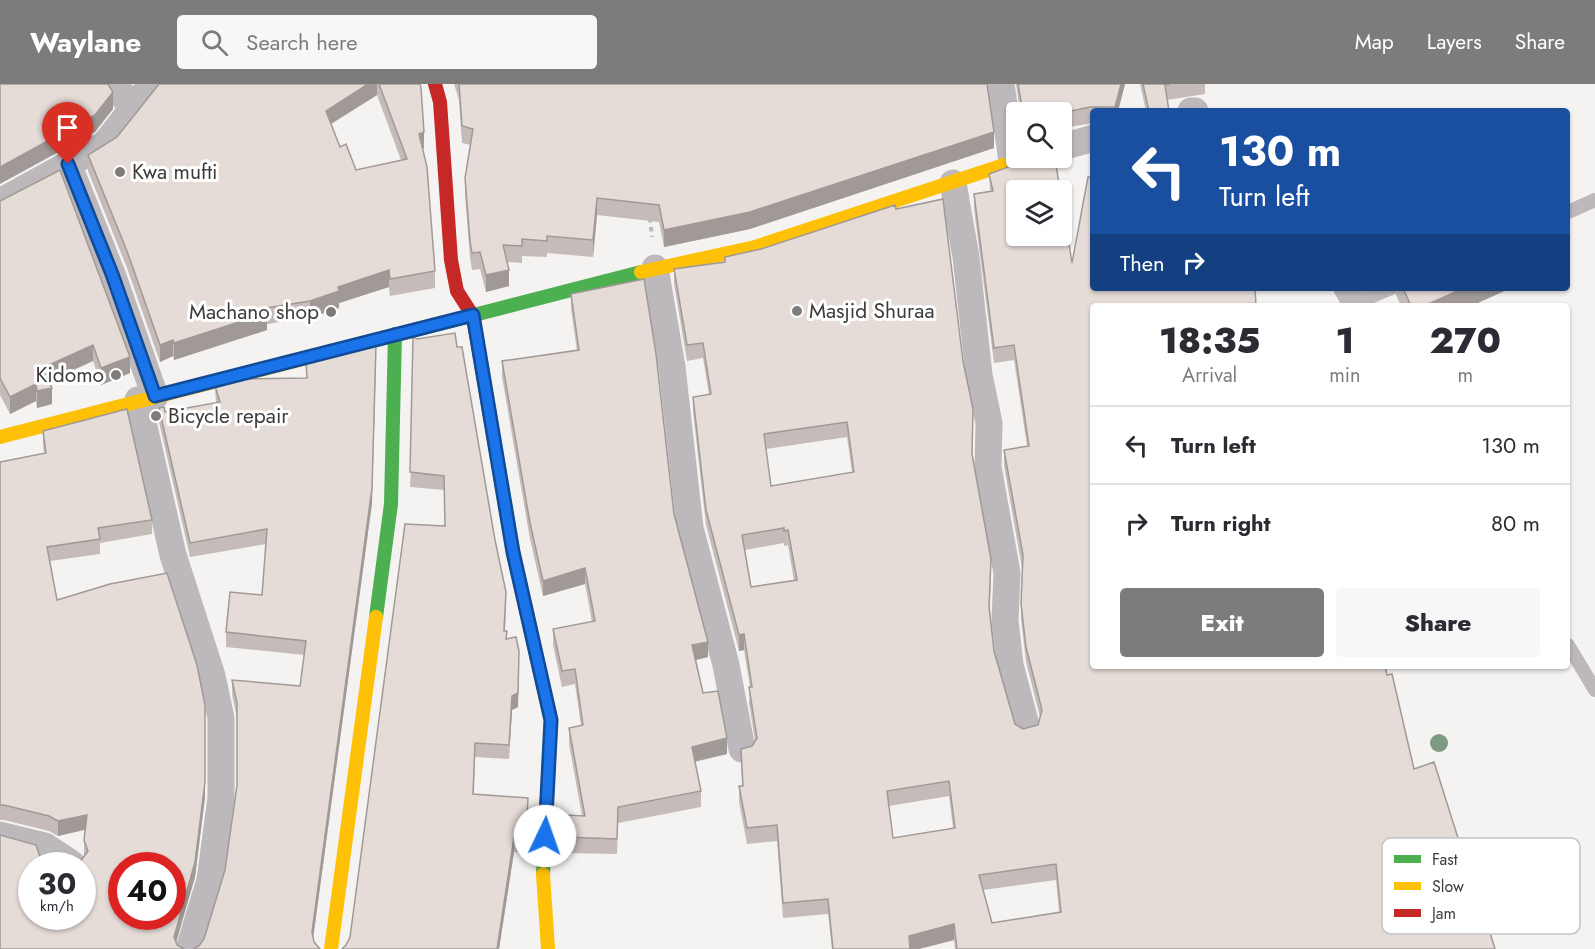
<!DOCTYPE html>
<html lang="en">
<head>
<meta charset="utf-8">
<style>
  body { margin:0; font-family:Jost,sans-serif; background:#f7f7f7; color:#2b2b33; height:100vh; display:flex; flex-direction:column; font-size:22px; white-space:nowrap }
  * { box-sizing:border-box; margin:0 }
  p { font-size:20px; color:#7c7c81 }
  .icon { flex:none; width:33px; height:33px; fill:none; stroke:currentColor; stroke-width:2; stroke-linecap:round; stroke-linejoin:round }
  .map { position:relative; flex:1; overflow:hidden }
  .drawer { position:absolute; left:1090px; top:219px; width:480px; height:366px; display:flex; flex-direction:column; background:#fff; border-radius:6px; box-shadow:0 2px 4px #0004 }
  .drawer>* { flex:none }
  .top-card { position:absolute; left:1090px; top:24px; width:480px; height:183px; border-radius:6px; box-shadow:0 2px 4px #0004; background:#1a4fa0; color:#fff; overflow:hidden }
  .controls { position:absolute; left:1006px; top:18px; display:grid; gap:12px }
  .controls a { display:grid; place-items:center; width:66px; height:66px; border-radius:6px; background:#fff; box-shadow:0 2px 4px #0004; font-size:30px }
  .speed { position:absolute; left:18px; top:768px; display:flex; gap:12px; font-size:30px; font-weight:700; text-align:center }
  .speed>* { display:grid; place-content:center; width:78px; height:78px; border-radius:50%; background:#fff; box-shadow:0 2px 4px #0004; line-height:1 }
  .speed small { font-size:15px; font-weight:400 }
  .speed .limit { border:9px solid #d22; background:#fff; color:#111 }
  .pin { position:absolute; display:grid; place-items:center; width:51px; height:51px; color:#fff; margin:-62px -26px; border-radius:50% 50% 50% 0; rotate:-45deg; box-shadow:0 0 6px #0007 }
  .pin .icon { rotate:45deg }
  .me { position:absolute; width:66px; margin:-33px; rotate:3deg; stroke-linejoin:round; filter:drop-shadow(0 0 4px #0008) }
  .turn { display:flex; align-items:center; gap:21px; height:126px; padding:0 30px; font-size:27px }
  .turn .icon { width:78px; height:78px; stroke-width:2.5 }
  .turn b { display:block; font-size:42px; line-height:51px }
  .then { display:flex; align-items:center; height:57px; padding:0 30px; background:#0003; gap:12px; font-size:22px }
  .eta { display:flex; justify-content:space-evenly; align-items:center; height:102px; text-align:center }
  .eta b { font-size:36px; font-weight:800; line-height:42px }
  .button { display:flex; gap:12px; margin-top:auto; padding:12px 30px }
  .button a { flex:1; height:69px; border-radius:6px; background:#7d7c7b; color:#fff; font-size:24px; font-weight:800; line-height:69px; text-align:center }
  .button a+a { background:#f7f7f7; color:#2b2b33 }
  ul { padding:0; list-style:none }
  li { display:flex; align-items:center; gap:18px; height:78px; padding:0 30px; border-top:2px solid #e1e1e2 }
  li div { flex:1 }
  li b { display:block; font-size:22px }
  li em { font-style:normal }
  header { display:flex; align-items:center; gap:36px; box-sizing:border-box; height:84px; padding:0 30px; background:#7d7c7b; color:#fff }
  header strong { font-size:28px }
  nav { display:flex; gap:33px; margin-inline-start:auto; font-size:21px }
  .search { width:420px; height:54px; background:#f7f7f7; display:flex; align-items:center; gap:15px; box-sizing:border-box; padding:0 21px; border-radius:6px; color:#7c7c81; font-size:22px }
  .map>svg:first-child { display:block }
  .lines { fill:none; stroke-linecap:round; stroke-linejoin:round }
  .path { stroke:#bbb8ba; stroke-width:4; stroke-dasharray:4.5 4.5; stroke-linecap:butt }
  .lane { stroke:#bcb8bb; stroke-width:14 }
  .street { stroke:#bcb8bb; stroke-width:27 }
  .fast { stroke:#4caf50; stroke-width:14 }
  .slow { stroke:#ffc107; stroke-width:14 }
  .jam { stroke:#c62828; stroke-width:14 }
  .tree { fill:#7d9b83 }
  .wall { fill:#c5bcb9; fill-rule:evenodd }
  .shaded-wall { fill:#a09996 }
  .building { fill:#e5dbd7; stroke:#a09996; stroke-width:1.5; fill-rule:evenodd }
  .route-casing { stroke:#114b97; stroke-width:15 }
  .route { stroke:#1a73e8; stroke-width:10 }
  .poi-dot { fill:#7d7c7b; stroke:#fff; stroke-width:2 }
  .labels { text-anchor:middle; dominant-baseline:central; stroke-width:6; stroke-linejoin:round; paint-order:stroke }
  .poi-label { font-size:21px; fill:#3d3c3b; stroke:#fff; text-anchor:start }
  .key { fill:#fff; stroke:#c5c4c4; stroke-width:1.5 }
  .key-label { font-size:16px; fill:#3d3c3b }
</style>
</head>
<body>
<header>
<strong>Waylane</strong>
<div class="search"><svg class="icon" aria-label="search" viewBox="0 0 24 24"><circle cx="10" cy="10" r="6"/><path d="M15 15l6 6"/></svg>Search here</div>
<nav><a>Map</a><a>Layers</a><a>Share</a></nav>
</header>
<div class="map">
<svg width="1595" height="865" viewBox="0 0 1595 865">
  <rect width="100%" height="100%" fill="#f4f3f1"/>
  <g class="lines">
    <path class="path" d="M650,134l2,19"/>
    <g class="lane">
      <path d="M1568,128l27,-12"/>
      <path d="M1357,222l-1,-3 35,-15"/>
      <path d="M1568,561l27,45"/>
    </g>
    <g class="street">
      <path d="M115,0l17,25"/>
      <path d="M1001,0l11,77"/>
      <path d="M1191,27h4"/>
      <path d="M1062,63l32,-9"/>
      <path d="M68,80l44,110 43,122"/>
      <path d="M953,99l13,74 13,118 10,48 -1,44 19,106 -2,47 5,45 17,64"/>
      <path d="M0,118l105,-58 42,-54 10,-6"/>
      <path d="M655,184l17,99 18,161 36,137 16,84"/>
      <path d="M1347,204l9,15"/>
      <path d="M138,316l35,155 39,121 9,42v80l-11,82 -21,69"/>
      <path d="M0,751l45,11 27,18"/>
    </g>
    <g class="fast">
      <path d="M373,257l268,-69"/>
      <path d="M490,332l23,136 38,169 -8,153"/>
      <path d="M376,533l15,-113 4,-170"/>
    </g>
    <g class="slow">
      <path d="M641,188l114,-25 270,-89"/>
      <path d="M0,353l373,-96"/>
      <path d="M543,790l5,75"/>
      <path d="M331,865l45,-332"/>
    </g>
    <path class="jam" d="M435,0l5,18 11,158 6,31 16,25 17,100"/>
  </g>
  <circle class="tree" cx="1439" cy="659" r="9"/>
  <g class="wall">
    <path d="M159,0h261l4,64 -1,1 12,122v17l-45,8 -1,-9 -50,16v5l-29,10 -43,6v6l-93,30 -1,-4 -13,6 -33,-94 -39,-97v-16l29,-18zM377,11l24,65 -45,10 -16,-23 -9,-23z"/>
    <path d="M454,0h533l7,64 -244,81 -86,18 -5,-25 -62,-7 -4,42 -46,-4v4l-25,-1v7l-15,-1 2,24 -23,6 -6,-23 -8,1 -2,-12 -5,-63v-17l6,-33 -9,-2 -3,-43z"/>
    <path d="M1016,0h109l-7,27h-24v12l-32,5v-16h-42z"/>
    <path d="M1140,0h65v10l-38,6 2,11h-23z"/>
    <path d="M989,90l83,89 22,43v360l293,9 27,94 50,88 22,52 -3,1 12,39h-540l-1,-9 -35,9h-87l-4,-35 -45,4 -6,-77 -30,3 -8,-42v-16h3l-1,-37 11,-3 3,-5 -6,-38 1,-16 -6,-37 -5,1 -33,-126 -13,-113v-15l16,-2 -6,-37 -16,3 -13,-77v-15l299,187 18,118 -1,36 4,41 21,73 8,5 15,-4 2,-8 -14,-55 -5,-43 1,-51 -18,-102v-16l23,-4 -13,-86 -20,3 -20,-154v-15l16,-3zM847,353l5,35 -81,14 -5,-37zM784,459v3l4,-1 6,36 -43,6 -6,-37zM949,712l4,32 -60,10 -4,-32zM1056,796l3,32 -67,11 -9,-33z"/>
    <path d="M0,117l130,172 -29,12 -8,-24 -44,20 3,23 -15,4 -1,-7 -26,13 -10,-19z"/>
    <path d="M1396,204h115l-40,18h-70l-5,-11z"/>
    <path d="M571,210l103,220 34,143 -12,3 7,33 24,61 -32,8 6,29v16l-83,16 -1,31 -54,-1v-16l19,-21 -13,-72v-16l12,-2 -6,-42 -13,3 -9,-42v-16l39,-7 -7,-38 -42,12 -13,-57 -28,-162v-16l75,-10 -6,-42z"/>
    <path d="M417,255l40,8 49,260 -1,24 2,8 12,26 -1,42 -6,3 -3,49 -34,-2 -1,37 54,18 -2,41 -12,-1 -15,97h-157l4,-4 4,-8 95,-411 -1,-36 -34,-3z"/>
    <path d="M306,279l66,140 -59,436 1,3 -115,4 5,-7 21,-69 12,-85v-67l-5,-23v-15l68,6 4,-31 -78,-8v-15l36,-37 4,-51 -76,13 -31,-135v-14l6,4 51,-9 -1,-17 91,-8z"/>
    <path d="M43,347l109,89v14l-52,9v11l-50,7 7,39 148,197 -10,80 -19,66 -144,-27 47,-53 5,-7v-16l1,-10 -27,6 -9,-5 -45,-11h-4v-358l44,-9 -1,-8z"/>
  </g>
  <g class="shaded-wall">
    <path d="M368,0h9v11l-51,32v-16z"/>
    <path d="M1121,0h4l-7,27h-3v-4z"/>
    <path d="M113,8v17l-18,23 -95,52v-17z"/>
    <path d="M424,48v16l-5,2v-16z"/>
    <path d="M994,48v16l-244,81 -86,18v-17z"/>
    <path d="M597,114v17l-4,42v-17z"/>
    <path d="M389,186v17l-50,16v5l-29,10v-17l28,-14z"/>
    <path d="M509,186v16l-23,6v-17z"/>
    <path d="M1464,204h47l-40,18h-47z"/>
    <path d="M267,229v17l-93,30v-17z"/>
    <path d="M173,256v16l-13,6v-17z"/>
    <path d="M93,261v16l-51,23v-16z"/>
    <path d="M130,273v16l-29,12v-17z"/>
    <path d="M376,275l-4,144 -60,443v-14z"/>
    <path d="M36,300v17l-26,13v-17z"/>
    <path d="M52,304v16l-15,4v-17z"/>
    <path d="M585,484v16l-42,12v-15z"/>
    <path d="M744,550v16l-5,1v-16z"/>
    <path d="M708,558v15l-16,4v-16z"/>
    <path d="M519,567l-1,56 -6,3 -3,49 3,-63z"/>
    <path d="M727,654v16l-35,8v-15z"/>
    <path d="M205,698v15l-10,80 -21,72v-12z"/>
    <path d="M528,714v14l-2,41v-15z"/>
    <path d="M87,731v14l-29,7v-15z"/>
    <path d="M514,753v15l-15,97h-2z"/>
    <path d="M1486,809v16l-7,2v-15z"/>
    <path d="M954,840v16l-35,9h-10v-13z"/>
  </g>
  <g class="building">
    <path d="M0,0h108l5,8 -18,23 -95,52z"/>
    <path d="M159,0h209l-42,27 14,36 6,-3 10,26 51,-11 -28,-75h41l1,4 3,44 -5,2 8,33 8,104 -45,8 -1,-9 -51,17 1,4 -29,10 -43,7v5l-93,30 -1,-3 -13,5 -33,-94 -39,-96 29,-18z"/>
    <path d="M459,0h528l7,48 -244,80 -86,18 -5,-25 -62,-7 -4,42 -46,-4v5l-25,-2v7l-19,-1 6,25 -23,5 -6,-23 -8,1 -2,-12 -5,-63 8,-49 -11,-3z"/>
    <path d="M1018,0h103l-6,23h-25l-28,6 -39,-1z"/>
    <path d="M1143,0h27l-5,1 4,26h-20z"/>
    <path d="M1033,74h22l5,32h-43v46h45v-35l10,62 16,-86h6v111h161l1,18h-162v360h291l2,9 5,-1 22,95 20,-7 30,95 8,-3 14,39 -7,3 16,53h-538l-3,-25 -45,12 1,13h-77l-5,-50 -45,4 -6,-78 -30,3 -8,-42h4l-2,-37 11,-3 5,-8 -8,-51h3l-8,-53 -5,1 -33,-125 -13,-113 18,-3 -8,-51 -16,2 -13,-76 51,-7v-5l36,-8 134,-44 1,4 47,-10 20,162 10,48 -1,45 19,105 -2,47 5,45 21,73 8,5 15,-4 4,-15 -16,-63 -5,-43 2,-49 -19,-105 25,-4 -15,-101 -20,3 -20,-154 19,-3 -4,-17zM847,338l7,50 -83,14 -7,-52zM784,444v3l4,-1 9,50 -46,7 -9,-52zM949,697l6,47 -62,10 -6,-47zM1056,780l5,48 -69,11 -13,-48z"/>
    <path d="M60,86l70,187 -29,11 -8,-23 -51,23 10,20 -15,3 -1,-7 -26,13 -10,-19v-177z"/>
    <path d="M644,195l12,75 18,160 34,128 -16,3 11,48 15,-2 9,47 -35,9 9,44 -83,16 -1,32 -54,-2 1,-22 21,1 -16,-88 14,-3 -8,-56 -13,2 -9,-42 42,-8 -10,-53 -42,13 -13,-58 -28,-162 77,-11 -8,-56z"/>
    <path d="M1403,204h61l-40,18h-13z"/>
    <path d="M455,249l2,14h5l33,193 11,52 -2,39h3l-1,8 10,-2 3,14 -1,42 -6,3 -3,49 -34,-2 -2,51 55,4 -2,40 -12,-1 -17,112h-155l4,-4 4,-8 55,-413 40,2 -1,-50 -34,-4 3,-135 4,2z"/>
    <path d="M376,261l-4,143 -60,444 2,10 6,7h-127l6,-3 5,-7 21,-69 12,-85v-82l-5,-23 68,6 6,-45 -80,-9 4,-40 32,3 5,-66 -77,14 -31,-135 5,-1 1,5 55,-10 -5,-16 27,-7 65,-1 -1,-15z"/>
    <path d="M127,325l25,111 -54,8 2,11 -53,8 10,53 53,-16 57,-11 30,92 8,40v77l-10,80 -21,75 3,8 7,4h-184v-114l36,10 7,21h-11v50h50v-50h-30l27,-3 9,-12 -4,-11 3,-25 -29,6 -9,-5 -45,-11h-4v-343l46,-9 -3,-22zM122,782h50v50h-50z"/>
  </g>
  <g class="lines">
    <defs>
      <path id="route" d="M68,80l44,110 43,122 318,-81 40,237 38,168 -6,116"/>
    </defs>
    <use href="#route" class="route-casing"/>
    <use href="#route" class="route"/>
  </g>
  <g class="poi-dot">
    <circle cx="120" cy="88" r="6"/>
    <circle cx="797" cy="227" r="6"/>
    <circle cx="331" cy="228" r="6"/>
    <circle cx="116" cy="291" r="6"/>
    <circle cx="156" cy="332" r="6"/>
  </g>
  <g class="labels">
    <g class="poi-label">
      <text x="132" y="88">Kwa mufti</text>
      <text x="809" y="227">Masjid Shuraa</text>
      <text x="319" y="228" text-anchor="end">Machano shop</text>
      <text x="104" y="291" text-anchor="end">Kidomo</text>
      <text x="168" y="332">Bicycle repair</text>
    </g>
  </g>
  <rect x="1382" y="754" width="198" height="96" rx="9" class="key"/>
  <rect x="1394" y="771" width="27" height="8" fill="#4caf50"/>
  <rect x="1394" y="798" width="27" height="8" fill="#ffc107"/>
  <rect x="1394" y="825" width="27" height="8" fill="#c62828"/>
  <g class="key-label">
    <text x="1432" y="781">Fast</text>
    <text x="1432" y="808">Slow</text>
    <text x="1432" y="835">Jam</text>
  </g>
</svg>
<div class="controls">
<a><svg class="icon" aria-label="search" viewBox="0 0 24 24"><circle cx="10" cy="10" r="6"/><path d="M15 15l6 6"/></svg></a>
<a><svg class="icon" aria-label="layers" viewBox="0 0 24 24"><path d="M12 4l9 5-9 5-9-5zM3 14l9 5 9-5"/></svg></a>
</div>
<div class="speed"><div>30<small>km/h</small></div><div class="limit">40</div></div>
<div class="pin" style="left:68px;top:80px;background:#d93025"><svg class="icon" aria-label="arrive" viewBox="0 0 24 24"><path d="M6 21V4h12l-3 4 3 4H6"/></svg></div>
<svg class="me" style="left:545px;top:752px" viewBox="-20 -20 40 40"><circle r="19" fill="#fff"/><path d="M0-13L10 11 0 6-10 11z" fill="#1a73e8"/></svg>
<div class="top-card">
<div class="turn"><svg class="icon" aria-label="left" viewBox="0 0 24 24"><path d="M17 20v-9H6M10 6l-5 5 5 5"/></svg><div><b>130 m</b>Turn left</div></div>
<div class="then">Then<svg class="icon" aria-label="right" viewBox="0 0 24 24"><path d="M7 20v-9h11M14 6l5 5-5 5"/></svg></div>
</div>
<section class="drawer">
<div class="eta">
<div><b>18:35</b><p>Arrival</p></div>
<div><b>1</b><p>min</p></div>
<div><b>270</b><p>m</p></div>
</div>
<ul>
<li><svg class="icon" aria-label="left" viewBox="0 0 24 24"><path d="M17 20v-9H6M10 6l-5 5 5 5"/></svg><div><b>Turn left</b></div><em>130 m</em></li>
<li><svg class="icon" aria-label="right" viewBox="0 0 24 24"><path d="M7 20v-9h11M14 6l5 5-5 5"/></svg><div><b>Turn right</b></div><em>80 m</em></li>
</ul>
<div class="button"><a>Exit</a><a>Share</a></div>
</section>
</div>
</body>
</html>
